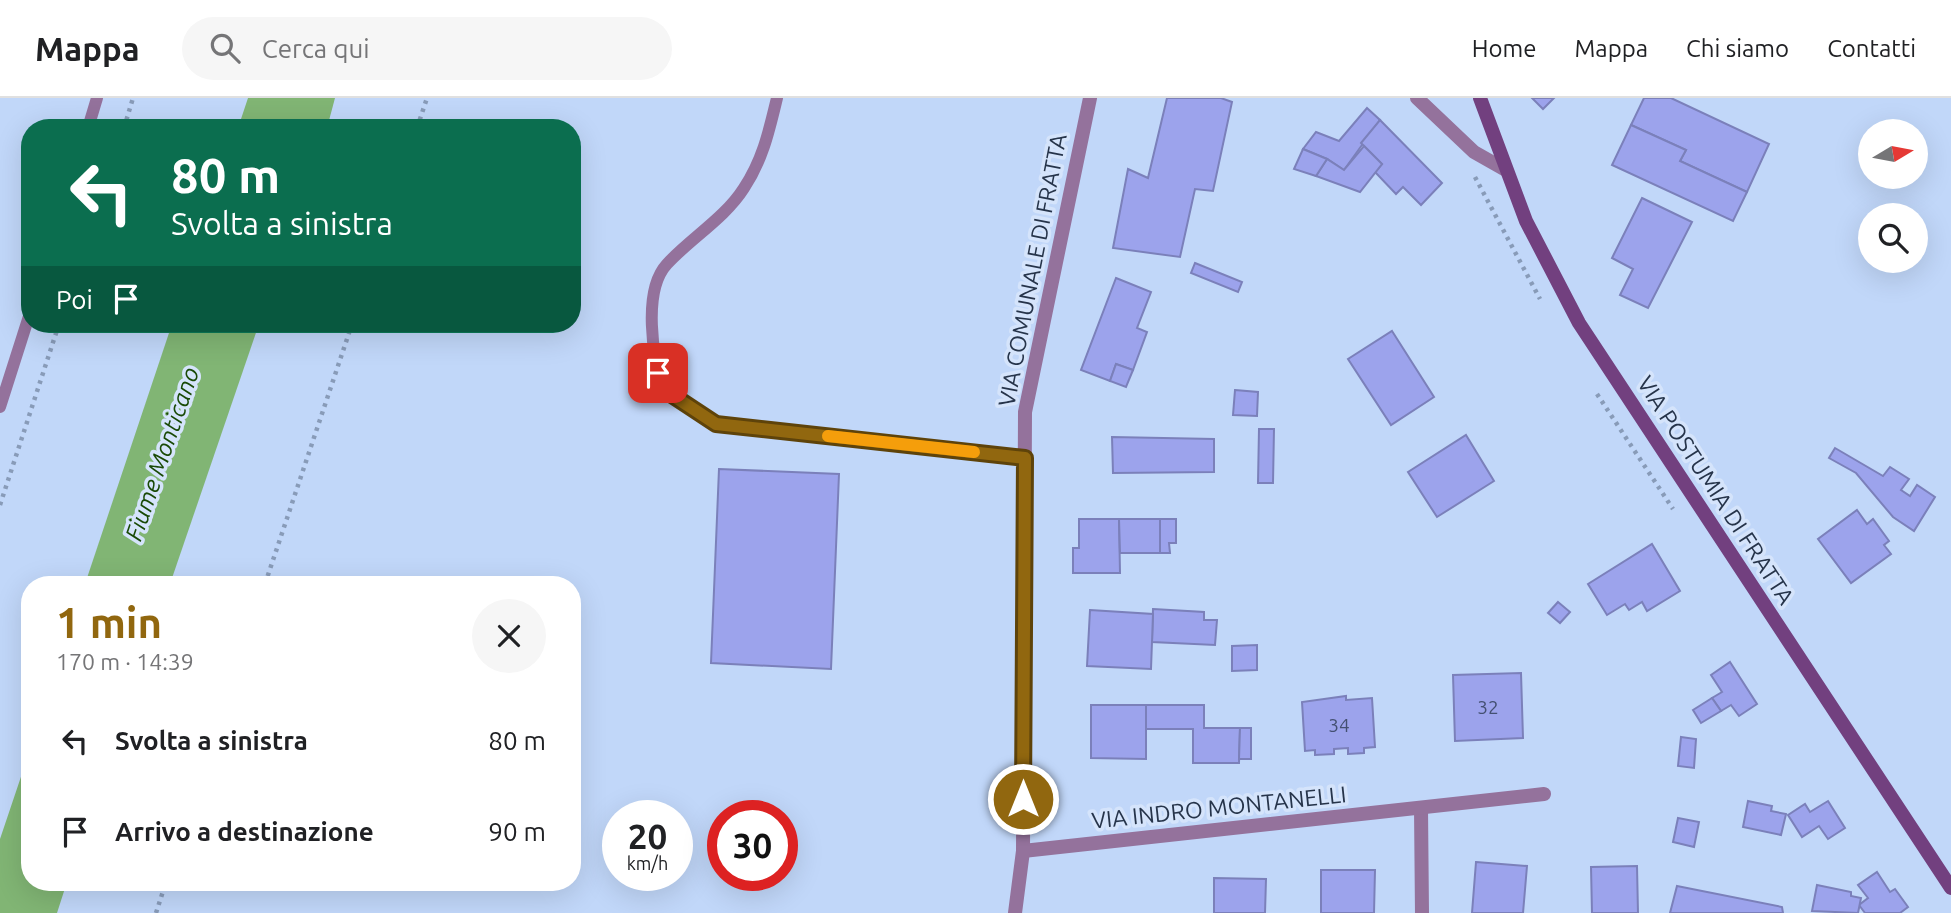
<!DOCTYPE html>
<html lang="it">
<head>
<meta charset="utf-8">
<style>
  body { margin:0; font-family:Ubuntu,sans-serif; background:#f6f6f6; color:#202124; height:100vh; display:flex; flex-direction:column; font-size:26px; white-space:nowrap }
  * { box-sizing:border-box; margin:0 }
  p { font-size:23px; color:#757577 }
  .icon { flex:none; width:38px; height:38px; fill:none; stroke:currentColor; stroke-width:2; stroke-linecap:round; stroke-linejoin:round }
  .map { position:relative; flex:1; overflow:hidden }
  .details { position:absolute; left:21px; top:478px; width:560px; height:315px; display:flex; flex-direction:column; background:#fff; border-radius:28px; box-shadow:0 7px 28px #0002 }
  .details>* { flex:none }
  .guide { position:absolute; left:21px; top:21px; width:560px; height:214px; border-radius:28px; box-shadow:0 7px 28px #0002; background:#0b6e4f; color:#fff; overflow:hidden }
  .needle { width:46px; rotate:80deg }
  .fabs { position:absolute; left:1858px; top:21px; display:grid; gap:14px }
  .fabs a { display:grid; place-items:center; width:70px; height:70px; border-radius:50%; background:#fff; box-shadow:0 7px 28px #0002; font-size:35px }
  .speed { position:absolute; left:602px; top:702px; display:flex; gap:14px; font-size:35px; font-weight:700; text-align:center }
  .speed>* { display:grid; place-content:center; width:91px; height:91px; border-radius:50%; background:#fff; box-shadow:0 7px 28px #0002; line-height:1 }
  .speed small { font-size:18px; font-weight:400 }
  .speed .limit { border:10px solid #d22; background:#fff; color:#111 }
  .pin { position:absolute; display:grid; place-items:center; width:60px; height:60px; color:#fff; margin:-30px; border-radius:14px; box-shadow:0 4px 10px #0006 }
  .me { position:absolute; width:77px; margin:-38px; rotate:0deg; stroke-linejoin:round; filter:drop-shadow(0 0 5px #0008) }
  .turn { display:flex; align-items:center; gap:24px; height:147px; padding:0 35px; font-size:32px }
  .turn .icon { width:91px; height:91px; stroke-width:2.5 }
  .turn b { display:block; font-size:49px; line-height:60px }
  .then { display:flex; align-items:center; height:66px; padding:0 35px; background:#0003; gap:14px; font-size:26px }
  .round { display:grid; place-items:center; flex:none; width:74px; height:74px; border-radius:37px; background:#f6f6f6 }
  .overview { display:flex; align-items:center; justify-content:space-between; height:119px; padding:0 35px }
  h1 { font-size:42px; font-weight:700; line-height:52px; color:#91670f }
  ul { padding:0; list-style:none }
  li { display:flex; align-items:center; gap:21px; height:91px; padding:0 35px }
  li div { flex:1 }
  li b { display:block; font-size:26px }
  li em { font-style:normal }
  header { display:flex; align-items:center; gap:42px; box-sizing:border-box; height:98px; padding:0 35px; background:#fff; border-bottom:2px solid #e0e0e0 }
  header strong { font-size:33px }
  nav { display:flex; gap:38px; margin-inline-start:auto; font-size:24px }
  .search { width:490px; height:63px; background:#f6f6f6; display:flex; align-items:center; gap:18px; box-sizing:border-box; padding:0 24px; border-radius:38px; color:#757577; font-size:26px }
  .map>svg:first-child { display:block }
  .water { fill:#81b574 }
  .building { fill:#9ca3ec; stroke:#7b80ba; stroke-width:2 }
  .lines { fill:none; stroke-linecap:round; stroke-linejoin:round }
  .path { stroke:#889bb8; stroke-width:4.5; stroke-dasharray:3.5 5; stroke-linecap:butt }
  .lane { stroke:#94729c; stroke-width:12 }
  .street { stroke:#94729c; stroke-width:14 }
  .secondary { stroke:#72407f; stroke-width:14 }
  .route-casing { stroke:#5e430a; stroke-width:18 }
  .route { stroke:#91670f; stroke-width:12 }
  .slow { stroke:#f59e0b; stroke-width:12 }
  .labels { text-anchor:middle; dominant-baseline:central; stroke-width:7; stroke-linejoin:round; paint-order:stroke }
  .number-label { font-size:19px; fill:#445072 }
  .street-label { font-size:23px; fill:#26344a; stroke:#d5e4fb }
  .water-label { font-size:24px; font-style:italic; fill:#194a06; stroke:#d5e4fb }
</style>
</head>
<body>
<header>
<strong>Mappa</strong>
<div class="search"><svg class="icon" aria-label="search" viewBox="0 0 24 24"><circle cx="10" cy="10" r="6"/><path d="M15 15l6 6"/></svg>Cerca qui</div>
<nav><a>Home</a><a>Mappa</a><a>Chi siamo</a><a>Contatti</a></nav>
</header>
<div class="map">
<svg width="1951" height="815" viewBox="0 0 1951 815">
  <rect width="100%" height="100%" fill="#c1d7f9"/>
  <g class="water">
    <path d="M248,0h87l-8,30h-89z"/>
    <path d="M172,226h87l-89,260h-85z"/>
    <path d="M30,652v132h37l-10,31h-57v-74z"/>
  </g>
  <g class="building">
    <path d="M1167,0h54l11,4 -19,89 -18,-2 -15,68 -67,-9 15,-79 20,9z"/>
    <path d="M1532,0h22l-11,11z"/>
    <path d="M1644,0h27l98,46 -22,48 -67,-31 6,-11 -55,-25z"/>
    <path d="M1367,10l13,12 -36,50 -17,-11 -24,-10 13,-17 23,9z"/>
    <path d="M1380,22l62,63 -21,22 -18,-18 -7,7 -21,-22 7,-8 -21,-21z"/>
    <path d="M1631,27l55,25 -6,11 67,31 -14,29 -121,-56z"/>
    <path d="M1364,48l18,18 -22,28 -44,-16 11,-17 17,11z"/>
    <path d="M1303,51l24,10 -11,17 -22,-7z"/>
    <path d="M1642,100l50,24 -44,86 -28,-13 13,-26 -21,-11z"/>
    <path d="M1195,165l47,19 -4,10 -47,-19z"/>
    <path d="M1116,180l35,14 -14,36 10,4 -14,38 -17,-6 -6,17 -29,-11z"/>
    <path d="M1392,233l42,66 -43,28 -43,-66z"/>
    <path d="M1116,266l17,6 -7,17 -16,-6z"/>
    <path d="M1235,292l23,2 -1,24 -24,-1z"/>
    <path d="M1259,331h15l-1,54h-15z"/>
    <path d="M1466,337l28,46 -57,36 -29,-45z"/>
    <path d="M1112,339l102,2v33l-101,1z"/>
    <path d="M1835,350l48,28 7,-9 19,12 -8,11 9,6 7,-11 18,12 -21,34 -21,-14 -37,-44 -27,-15z"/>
    <path d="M719,371l120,5 -8,195 -120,-6z"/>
    <path d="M1857,412l10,14 6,-5 16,22 -5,4 7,9 -40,29 -33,-44z"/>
    <path d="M1079,421h40l1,54h-47v-25h6z"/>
    <path d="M1119,421h41v34h-40z"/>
    <path d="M1160,421h16v24h-7l1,10h-10z"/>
    <path d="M1652,446l28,47 -33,20 -5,-9 -13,8 -4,-6 -18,11 -19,-31z"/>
    <path d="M1558,504l12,10 -10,11 -12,-10z"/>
    <path d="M1153,511l51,3v8h13l-2,25 -63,-3z"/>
    <path d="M1090,512l63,4 -2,55 -64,-3z"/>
    <path d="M1257,547v25l-25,1v-25z"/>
    <path d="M1730,564l27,42 -18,12 -8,-11 -10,6 -9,-13 10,-6 -11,-17z"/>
    <path d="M1521,575l2,65 -68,3 -2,-66z"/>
    <path d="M1346,598v4l26,-2 3,49 -11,1v5l-16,1v-6l-14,1v5l-19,1v-5l-10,1 -3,-49z"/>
    <path d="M1712,600l9,13 -20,12 -8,-13z"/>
    <path d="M1091,607h55v54l-55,-1z"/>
    <path d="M1146,607h58v23h36l-1,35h-46v-34h-47z"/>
    <path d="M1240,630h11v31h-12z"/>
    <path d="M1681,639l15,2 -2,29 -16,-2z"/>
    <path d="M1748,703l24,5 -1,5 15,3 -5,21 -38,-8z"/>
    <path d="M1828,703l17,27 -17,11 -9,-13 -17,11 -14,-22 17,-11 5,8z"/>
    <path d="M1678,720l21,4 -5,25 -21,-5z"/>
    <path d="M1476,764l51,4 -4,47h-51z"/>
    <path d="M1637,768l1,47h-46l-1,-46z"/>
    <path d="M1321,772h54l-1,43h-53z"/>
    <path d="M1877,774l13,20 5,-3 13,18 -8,6h-35l-6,-8 9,-7 -10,-13z"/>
    <path d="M1214,780l52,1 -1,34h-51z"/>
    <path d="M1817,787l34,7v4l10,2 -3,15 -46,-2z"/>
    <path d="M1677,788l105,21 1,6h-113z"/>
  </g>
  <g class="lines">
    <g class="path">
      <path d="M124,30l9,-30"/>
      <path d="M417,30l10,-30"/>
      <path d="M1475,79l65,122"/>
      <path d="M1597,296l76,115"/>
      <path d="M0,407l59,-181"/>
      <path d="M265,486l87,-260"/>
      <path d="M156,815l10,-31"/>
    </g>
    <g class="lane">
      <path d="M777,0c-8,33 -14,61 -33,90 -19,30 -53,50 -77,76 -25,27 -14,94 -4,125l54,35 308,34"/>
      <path d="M88,30l9,-30"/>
      <path d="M0,309l30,-94"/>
    </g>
    <g class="street">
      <path d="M1417,0l57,54 30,17"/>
      <path d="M1421,710l1,105"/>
      <path d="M1023,753l521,-57"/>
      <path d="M1015,815l8,-62 2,-439 65,-314"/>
    </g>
    <path class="secondary" d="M1480,0l46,123 53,102 372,565"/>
  </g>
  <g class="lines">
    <defs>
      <path id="route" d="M658,275l5,16 53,35 309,34 -2,341"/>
    </defs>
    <use href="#route" class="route-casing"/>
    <use href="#route" class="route"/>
    <path class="slow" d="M828,338l146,16"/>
  </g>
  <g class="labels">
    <g class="number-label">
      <text x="1488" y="609">32</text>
      <text x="1339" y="627">34</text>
    </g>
    <g class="street-label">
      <text transform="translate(1032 172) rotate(-79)">VIA COMUNALE DI FRATTA</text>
      <text transform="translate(1716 392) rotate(57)">VIA POSTUMIA DI FRATTA</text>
      <text transform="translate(1219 709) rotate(-6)">VIA INDRO MONTANELLI</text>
    </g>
    <g class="water-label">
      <text transform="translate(162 356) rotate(-71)">Fiume Monticano</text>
    </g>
  </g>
</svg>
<div class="fabs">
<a><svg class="needle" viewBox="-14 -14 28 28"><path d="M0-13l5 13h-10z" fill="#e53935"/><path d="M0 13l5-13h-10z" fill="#757577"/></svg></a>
<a><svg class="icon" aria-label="search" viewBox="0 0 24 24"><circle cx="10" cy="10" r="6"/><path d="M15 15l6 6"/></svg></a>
</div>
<div class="speed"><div>20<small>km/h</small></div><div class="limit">30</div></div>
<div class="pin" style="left:658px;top:275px;background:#d93025"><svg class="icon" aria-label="arrive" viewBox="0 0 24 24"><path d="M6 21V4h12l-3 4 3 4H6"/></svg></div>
<svg class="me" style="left:1023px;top:701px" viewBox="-20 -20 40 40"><circle r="17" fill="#91670f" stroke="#fff" stroke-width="3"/><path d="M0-11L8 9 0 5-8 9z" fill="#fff"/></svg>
<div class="guide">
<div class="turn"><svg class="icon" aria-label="left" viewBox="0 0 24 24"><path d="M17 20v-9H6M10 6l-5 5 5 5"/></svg><div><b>80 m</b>Svolta a sinistra</div></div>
<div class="then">Poi<svg class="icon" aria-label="arrive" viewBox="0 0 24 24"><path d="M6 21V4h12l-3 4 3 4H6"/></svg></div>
</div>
<section class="details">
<div class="overview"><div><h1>1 min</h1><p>170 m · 14:39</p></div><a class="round"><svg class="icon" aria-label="close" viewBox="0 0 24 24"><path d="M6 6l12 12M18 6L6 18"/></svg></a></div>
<ul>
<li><svg class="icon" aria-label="left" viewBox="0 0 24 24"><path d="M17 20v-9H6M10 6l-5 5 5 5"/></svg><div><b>Svolta a sinistra</b></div><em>80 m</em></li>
<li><svg class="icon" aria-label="arrive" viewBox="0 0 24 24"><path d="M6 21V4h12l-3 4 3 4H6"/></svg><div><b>Arrivo a destinazione</b></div><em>90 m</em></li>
</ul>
</section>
</div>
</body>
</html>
